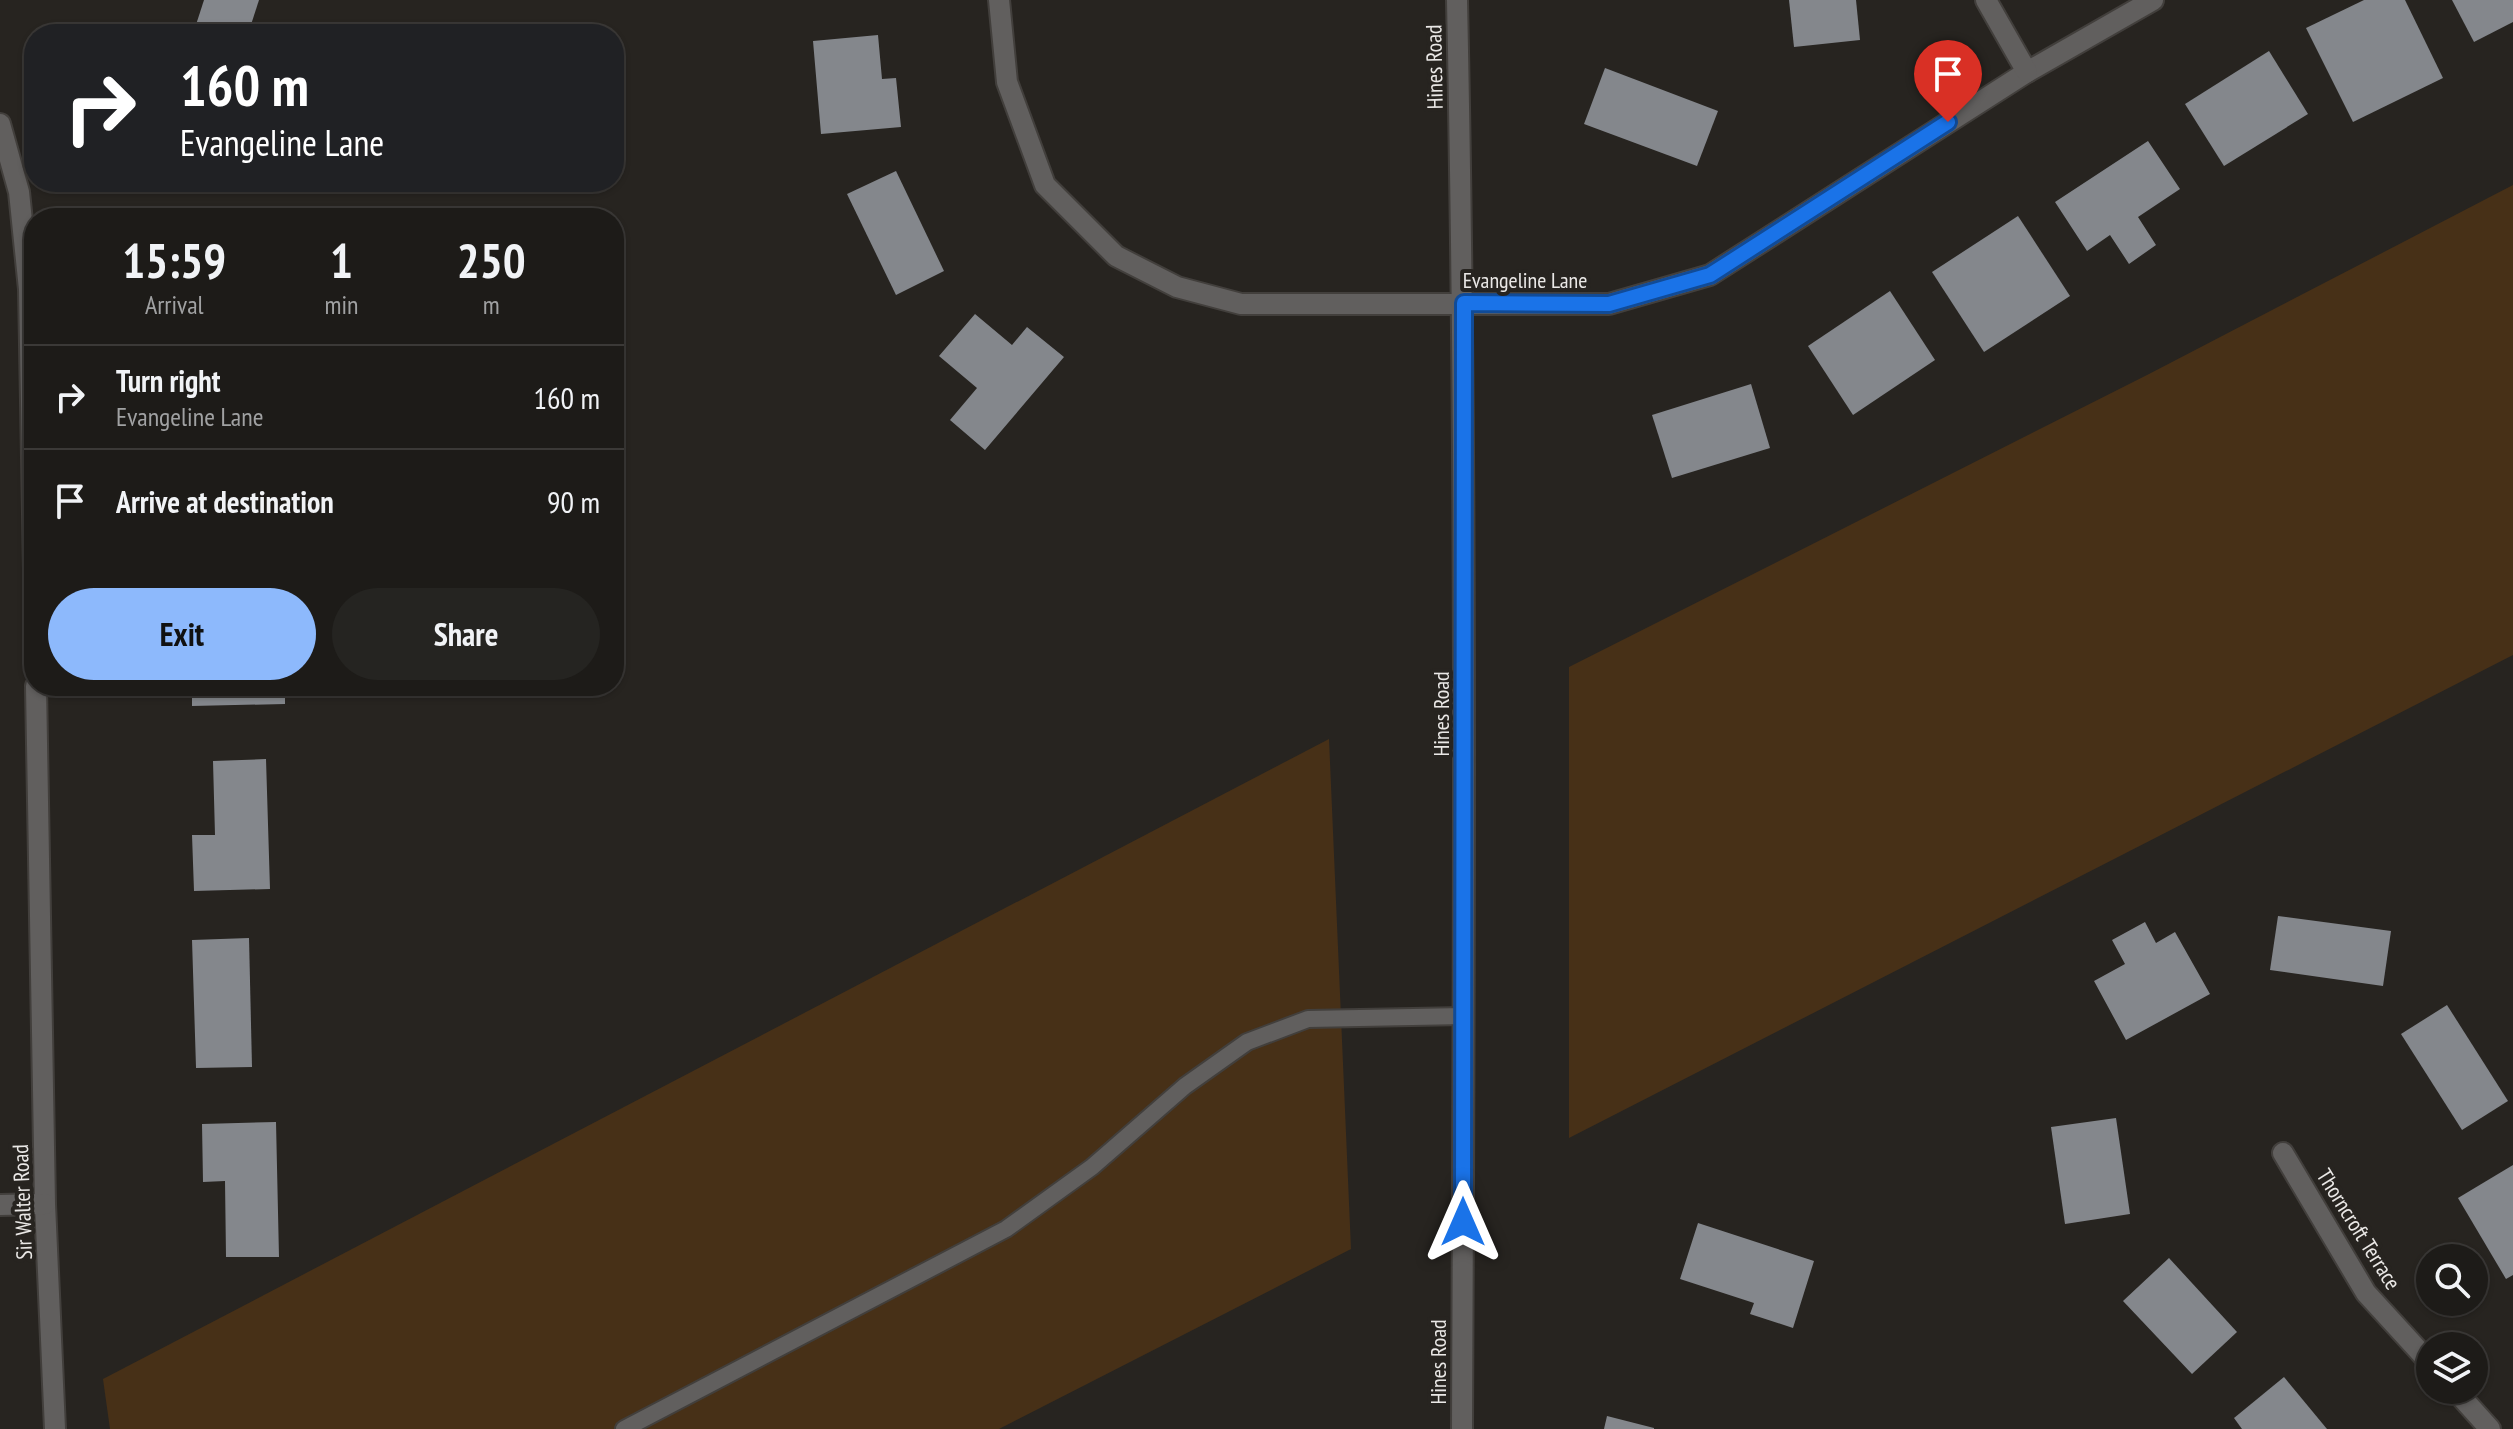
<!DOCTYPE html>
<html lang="en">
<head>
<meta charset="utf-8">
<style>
  body { margin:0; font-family:"PT Sans Narrow",sans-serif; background:#252421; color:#f1f3f6; height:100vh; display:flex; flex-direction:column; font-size:30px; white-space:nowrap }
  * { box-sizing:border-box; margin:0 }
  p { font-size:26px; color:#a0a1a2 }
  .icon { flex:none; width:44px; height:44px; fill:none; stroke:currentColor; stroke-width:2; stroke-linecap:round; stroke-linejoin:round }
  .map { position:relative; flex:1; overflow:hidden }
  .side { position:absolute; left:24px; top:208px; width:600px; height:488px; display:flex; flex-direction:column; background:#1d1b18; border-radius:32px; box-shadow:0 2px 6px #0004,0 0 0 2px #3b3937 }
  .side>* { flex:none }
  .hud { position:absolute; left:24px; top:24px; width:600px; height:168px; border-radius:32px; box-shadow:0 2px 6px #0004,0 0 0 2px #3b3937; background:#202124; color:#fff; overflow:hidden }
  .buttons { position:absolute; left:2416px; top:1244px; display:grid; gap:16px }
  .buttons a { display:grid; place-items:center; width:72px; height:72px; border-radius:50%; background:#1d1b18; box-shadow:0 2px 6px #0004,0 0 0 2px #3b3937; font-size:40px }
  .pin { position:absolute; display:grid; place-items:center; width:68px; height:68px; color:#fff; margin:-82px -34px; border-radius:50% 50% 50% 0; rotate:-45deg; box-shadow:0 0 8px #0007 }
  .pin .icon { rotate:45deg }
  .me { position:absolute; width:88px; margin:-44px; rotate:0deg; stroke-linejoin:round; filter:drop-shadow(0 0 6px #0008) }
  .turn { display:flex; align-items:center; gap:28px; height:168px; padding:0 24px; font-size:36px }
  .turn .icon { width:104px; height:104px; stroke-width:2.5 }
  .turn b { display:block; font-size:56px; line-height:68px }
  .eta { display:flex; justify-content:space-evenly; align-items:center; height:136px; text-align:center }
  .eta b { font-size:48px; font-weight:600; line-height:56px }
  .action { display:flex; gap:16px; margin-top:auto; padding:16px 24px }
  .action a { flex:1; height:92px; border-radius:48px; background:#8db9fc; color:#111; font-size:32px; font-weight:600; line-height:92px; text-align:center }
  .action a+a { background:#252421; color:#f1f3f6 }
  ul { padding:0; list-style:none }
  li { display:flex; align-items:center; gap:24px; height:104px; padding:0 24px; border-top:2px solid #3b3937 }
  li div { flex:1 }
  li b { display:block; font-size:30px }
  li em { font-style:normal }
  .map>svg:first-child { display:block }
  .green { fill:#473017 }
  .building { fill:#84878c }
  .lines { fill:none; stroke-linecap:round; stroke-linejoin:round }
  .service-casing { stroke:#423f3c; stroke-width:20 }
  .minor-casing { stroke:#423f3c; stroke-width:24 }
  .tertiary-casing { stroke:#423f3c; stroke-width:24 }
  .service { stroke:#615f5e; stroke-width:16 }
  .minor { stroke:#615f5e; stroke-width:20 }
  .tertiary { stroke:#615f5e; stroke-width:20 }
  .route-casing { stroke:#114b97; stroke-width:20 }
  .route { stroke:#1a73e8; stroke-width:14 }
  .labels { text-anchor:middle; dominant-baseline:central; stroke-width:8; stroke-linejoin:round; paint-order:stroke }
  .street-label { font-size:22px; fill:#eae8e6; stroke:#272420 }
</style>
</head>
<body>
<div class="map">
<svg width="2513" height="1429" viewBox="0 0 2513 1429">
  <rect width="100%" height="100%" fill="#272420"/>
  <g class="green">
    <path d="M2513,185v470l-944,483v-471l580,-293z"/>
    <path d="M1329,739l22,510 -352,180h-889l-7,-50z"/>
  </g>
  <g class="building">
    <path d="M204,0h55l-11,34h-55z"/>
    <path d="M1789,0h67l4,40 -66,7z"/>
    <path d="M2364,0h41l38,78 -90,44 -47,-94z"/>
    <path d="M2452,0h61v22l-39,20z"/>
    <path d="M878,35l4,44 14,-1 5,49 -80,7 -8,-93z"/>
    <path d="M2269,51l39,63 -84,52 -39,-62z"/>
    <path d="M1605,68l113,43 -21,55 -113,-42z"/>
    <path d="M2148,141l32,48 -42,28 18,28 -27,19 -19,-29 -23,16 -32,-49z"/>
    <path d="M896,171l48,100 -48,24 -49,-101z"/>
    <path d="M2018,216l52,80 -86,56 -52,-80z"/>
    <path d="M1890,291l45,69 -82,55 -45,-69z"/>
    <path d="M975,314l37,31 15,-18 37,30 -79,93 -35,-30 27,-32 -38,-32z"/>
    <path d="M1751,384l19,64 -98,30 -20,-63z"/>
    <path d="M192,686h93v18l-93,2z"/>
    <path d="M266,759l4,130 -76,2 -2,-56h23l-2,-74z"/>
    <path d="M2278,916l113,15 -8,55 -113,-16z"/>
    <path d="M2145,922l11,21 19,-11 35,62 -84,46 -32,-59 31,-17 -13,-24z"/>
    <path d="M249,938l3,129 -56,1 -4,-128z"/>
    <path d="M2447,1005l61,96 -46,29 -61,-96z"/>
    <path d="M2116,1118l14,96 -65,10 -14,-97z"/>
    <path d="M276,1122l3,135h-53l-1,-76 -22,1 -1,-58z"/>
    <path d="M2513,1165v110l-7,4 -48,-81z"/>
    <path d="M1698,1223l116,38 -21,67 -43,-14 4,-11 -74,-24z"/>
    <path d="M2169,1258l68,74 -45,42 -69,-73z"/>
    <path d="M2284,1377l43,52h-85l-8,-11z"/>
    <path d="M1607,1416l47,12v1h-50z"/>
  </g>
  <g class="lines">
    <defs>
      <path id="service" d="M624,1429l382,-200 86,-62 93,-81 62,-44 61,-23 156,-3"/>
      <g id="minor">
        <path d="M999,0l8,82 38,103 71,71 61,31 64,17h368l101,-29 317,-203 126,-72"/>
        <path d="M1986,0l41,72"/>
        <path d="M0,124l19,68 10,97 5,281"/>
        <path d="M36,686l9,518 10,225"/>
        <path d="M2283,1153l83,140 64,70"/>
        <path d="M0,1205l45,-1"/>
        <path d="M2455,1390l35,39"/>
      </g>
      <path id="tertiary" d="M1457,0c10,476 7,953 5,1429"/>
    </defs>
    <use href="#service" class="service-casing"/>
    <use href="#minor" class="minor-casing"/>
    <use href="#tertiary" class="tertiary-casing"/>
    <use href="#service" class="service"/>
    <use href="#minor" class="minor"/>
    <use href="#tertiary" class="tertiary"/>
  </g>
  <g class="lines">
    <defs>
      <path id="route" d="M1463,1222l1,-919 145,1 101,-29 238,-153"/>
    </defs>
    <use href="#route" class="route-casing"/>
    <use href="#route" class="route"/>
  </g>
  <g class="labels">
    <g class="street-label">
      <text transform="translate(1434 67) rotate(-91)">Hines Road</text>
      <text x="1525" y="280">Evangeline Lane</text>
      <text transform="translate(1441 714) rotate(-90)">Hines Road</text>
      <text transform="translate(22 1202) rotate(-92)">Sir Walter Road</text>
      <text transform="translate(2359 1229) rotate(58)">Thorncroft Terrace</text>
      <text transform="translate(1438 1362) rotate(-90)">Hines Road</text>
    </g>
  </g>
</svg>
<div class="buttons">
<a><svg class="icon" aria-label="search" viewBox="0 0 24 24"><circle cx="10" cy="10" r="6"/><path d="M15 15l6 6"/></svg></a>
<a><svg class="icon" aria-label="layers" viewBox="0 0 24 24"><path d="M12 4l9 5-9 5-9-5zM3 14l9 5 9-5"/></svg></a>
</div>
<div class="pin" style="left:1948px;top:122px;background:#d93025"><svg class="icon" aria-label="arrive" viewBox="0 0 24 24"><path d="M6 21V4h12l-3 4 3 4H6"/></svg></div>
<svg class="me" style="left:1463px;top:1222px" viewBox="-20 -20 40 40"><path d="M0-17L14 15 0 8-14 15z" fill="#1a73e8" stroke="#fff" stroke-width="4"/></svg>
<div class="hud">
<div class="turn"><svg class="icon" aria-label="right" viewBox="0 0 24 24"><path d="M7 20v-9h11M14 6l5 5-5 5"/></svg><div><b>160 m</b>Evangeline Lane</div></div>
</div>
<section class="side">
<div class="eta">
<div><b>15:59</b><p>Arrival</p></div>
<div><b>1</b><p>min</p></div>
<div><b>250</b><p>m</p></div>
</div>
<ul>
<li><svg class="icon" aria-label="right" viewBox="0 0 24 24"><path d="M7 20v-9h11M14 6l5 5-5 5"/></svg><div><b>Turn right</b><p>Evangeline Lane</p></div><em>160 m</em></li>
<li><svg class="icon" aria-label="arrive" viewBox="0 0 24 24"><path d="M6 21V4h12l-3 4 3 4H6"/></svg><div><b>Arrive at destination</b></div><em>90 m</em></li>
</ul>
<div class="action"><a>Exit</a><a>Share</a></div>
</section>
</div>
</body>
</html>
